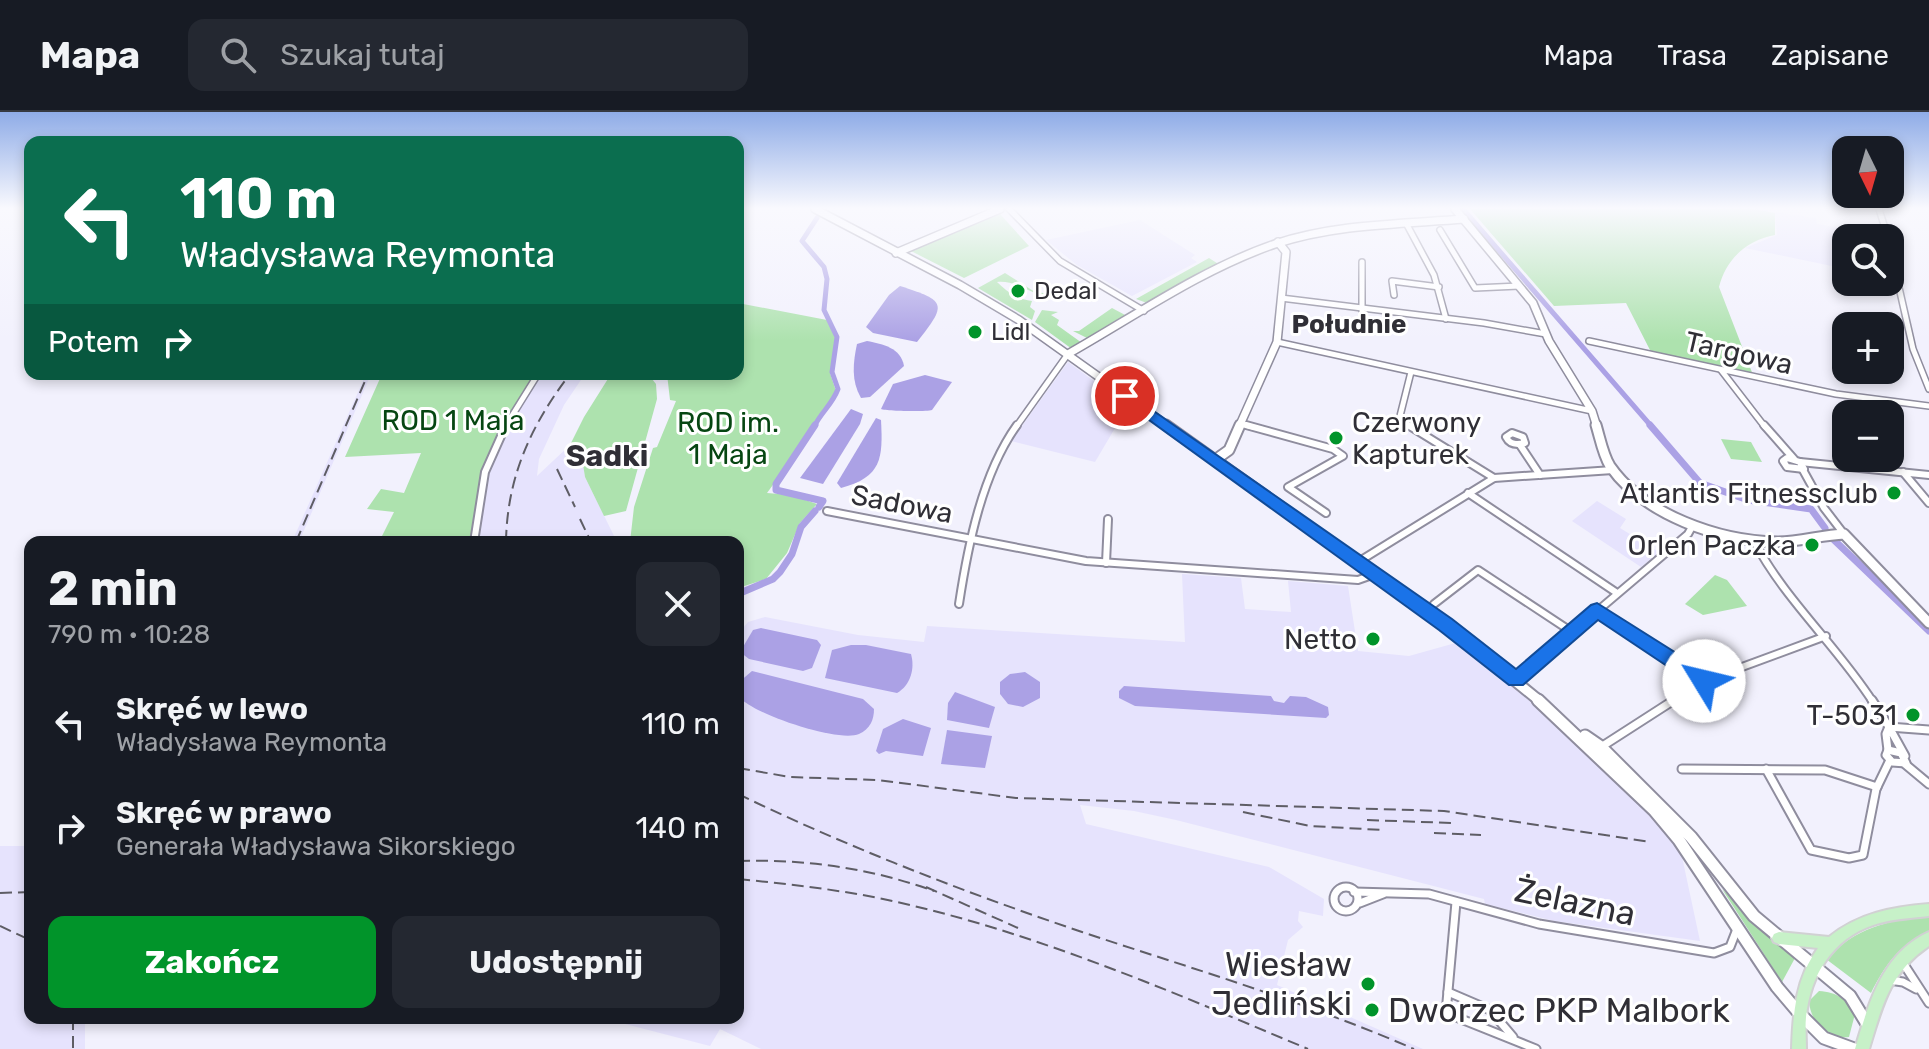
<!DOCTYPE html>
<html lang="pl">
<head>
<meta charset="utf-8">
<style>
  body { margin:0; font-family:Rubik,sans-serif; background:#242831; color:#f1f3f6; height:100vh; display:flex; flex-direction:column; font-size:30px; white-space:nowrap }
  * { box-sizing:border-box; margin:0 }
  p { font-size:26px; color:#9ea1a6 }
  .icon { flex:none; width:44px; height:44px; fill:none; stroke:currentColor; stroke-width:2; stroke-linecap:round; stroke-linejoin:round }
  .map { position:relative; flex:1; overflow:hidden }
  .details { position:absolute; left:24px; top:424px; width:720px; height:488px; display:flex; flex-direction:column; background:#171b24; border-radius:16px; box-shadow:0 4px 12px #0003 }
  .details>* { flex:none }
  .top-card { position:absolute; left:24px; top:24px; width:720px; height:244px; border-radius:16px; box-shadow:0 4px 12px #0003; background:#0b6e4f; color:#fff; overflow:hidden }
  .needle { width:52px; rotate:175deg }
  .fabs { position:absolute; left:1832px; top:24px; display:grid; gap:16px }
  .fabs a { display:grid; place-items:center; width:72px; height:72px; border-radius:16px; background:#171b24; box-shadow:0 4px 12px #0003; font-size:40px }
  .pin { position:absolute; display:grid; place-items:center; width:68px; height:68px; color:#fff; margin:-34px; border:4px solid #fff; border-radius:50%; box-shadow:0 2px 8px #0007 }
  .me { position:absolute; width:88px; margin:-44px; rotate:306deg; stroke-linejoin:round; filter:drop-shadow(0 0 6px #0008) }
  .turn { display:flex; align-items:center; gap:28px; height:168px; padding:0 24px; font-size:36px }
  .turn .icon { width:104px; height:104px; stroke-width:2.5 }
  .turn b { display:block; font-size:56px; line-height:68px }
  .then { display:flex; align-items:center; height:76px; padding:0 24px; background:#0003; gap:16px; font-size:30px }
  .round { display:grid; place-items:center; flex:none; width:84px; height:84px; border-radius:16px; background:#242831 }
  .headline { display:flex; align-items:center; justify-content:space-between; height:136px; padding:0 24px }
  h1 { font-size:48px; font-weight:700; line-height:60px }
  .cta { display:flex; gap:16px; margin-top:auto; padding:16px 24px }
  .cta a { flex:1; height:92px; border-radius:16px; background:#01942a; color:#fff; font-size:32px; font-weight:700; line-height:92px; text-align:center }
  .cta a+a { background:#242831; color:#f1f3f6 }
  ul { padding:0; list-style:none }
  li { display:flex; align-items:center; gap:24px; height:104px; padding:0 24px }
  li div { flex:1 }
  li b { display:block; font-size:30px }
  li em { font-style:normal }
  header { display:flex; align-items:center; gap:48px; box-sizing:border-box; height:112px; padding:0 40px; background:#171b24; border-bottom:2px solid #363941 }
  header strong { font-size:38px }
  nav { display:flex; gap:44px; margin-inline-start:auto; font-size:28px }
  .search { width:560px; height:72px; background:#242831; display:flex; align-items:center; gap:20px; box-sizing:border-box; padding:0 28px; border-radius:16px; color:#9ea1a6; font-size:30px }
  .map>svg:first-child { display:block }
  .built { fill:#e6e3fd }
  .green { fill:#ade2ae }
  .water { fill:#aba1e5 }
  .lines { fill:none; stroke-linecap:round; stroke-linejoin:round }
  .canal-far1 { stroke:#aba1e5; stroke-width:5 }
  .canal { stroke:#aba1e5; stroke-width:7 }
  .street-far2-casing { stroke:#8f8d9e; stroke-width:8 }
  .street-far1-casing { stroke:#8f8d9e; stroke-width:10 }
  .street-casing { stroke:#8f8d9e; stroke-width:11 }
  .secondary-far2-casing { stroke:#8f8d9e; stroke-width:10 }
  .secondary-far1-casing { stroke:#8f8d9e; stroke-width:13 }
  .secondary-casing { stroke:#8f8d9e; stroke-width:15 }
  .primary-casing { stroke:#d1d1d3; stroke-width:4 }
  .street-far2 { stroke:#fff; stroke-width:5 }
  .street-far1 { stroke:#fff; stroke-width:6 }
  .street { stroke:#fff; stroke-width:7 }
  .secondary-far2 { stroke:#fff; stroke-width:7 }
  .secondary-far1 { stroke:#fff; stroke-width:9 }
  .secondary { stroke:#fff; stroke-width:11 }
  .primary { fill:#c7f1c8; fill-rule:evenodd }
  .rail { stroke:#5e5d65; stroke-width:2; stroke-dasharray:12 6; stroke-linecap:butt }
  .route { fill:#1a73e8; stroke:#114b97; stroke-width:2 }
  .poi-dot { fill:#01942a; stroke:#fff; stroke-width:3 }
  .labels { text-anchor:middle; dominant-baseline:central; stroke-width:6; stroke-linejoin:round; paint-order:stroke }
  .far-poi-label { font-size:24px; fill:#302f36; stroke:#fff; text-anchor:start }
  .far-neighbourhood-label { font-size:26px; font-weight:bold; fill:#302f36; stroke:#fff }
  .street-label { font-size:28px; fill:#302f36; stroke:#fff }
  .park-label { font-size:28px; fill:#064612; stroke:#fff }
  .poi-label { font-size:28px; fill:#302f36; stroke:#fff; text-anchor:end }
  .neighbourhood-label { font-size:30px; font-weight:bold; fill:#302f36; stroke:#fff }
  .near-street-label { font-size:34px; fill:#302f36; stroke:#fff }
  .near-poi-label { font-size:34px; fill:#302f36; stroke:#fff; text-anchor:end }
</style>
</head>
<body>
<header>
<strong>Mapa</strong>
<div class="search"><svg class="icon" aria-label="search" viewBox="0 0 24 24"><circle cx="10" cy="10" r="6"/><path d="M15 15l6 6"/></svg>Szukaj tutaj</div>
<nav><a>Mapa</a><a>Trasa</a><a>Zapisane</a></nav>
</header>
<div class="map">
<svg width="1929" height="937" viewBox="0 0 1929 937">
  <rect width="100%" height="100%" fill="#f2f1fd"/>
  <g class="built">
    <path d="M1775,100l41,6 1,6 65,11 1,3h-37v31l-101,-21 32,-13z"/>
    <path d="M1140,108l55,35 -4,3 6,4 -65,34 -55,-31 -31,-25z"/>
    <path d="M1068,250l60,44 -33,56 -84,-21z"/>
    <path d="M366,262h5l-72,168h-7z"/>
    <path d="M541,262h44l-21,31 -25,54 -2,17 33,-31h10l5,32 32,65h-140l5,-52 17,-48z"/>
    <path d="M1597,389l29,18 -6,9 39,24 -18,15 -69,-46z"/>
    <path d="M1182,462l59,4 4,31 46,3 -3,-31 60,5 10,65 51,5 50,-14 46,35 122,112 54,63 19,89 -146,-20 -69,-17 -1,-5 -308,-79 -42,-9 -54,-6 6,19 183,43 55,32 -1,17 -24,-5 -1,10 5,6 -15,13 -11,45 146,64h-662l-41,-20 -10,17 -108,-28h136v-384l10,-12 17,-5 93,18 66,7 3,-16 258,16z"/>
    <path d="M0,734h30v172h55v31h-85z"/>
  </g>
  <g class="green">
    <path d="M1470,97h284l21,4v22c-28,5 -49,24 -56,52l34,88 -102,-23 -25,-49 -72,3z"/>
    <path d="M1000,102l29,32 -65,32 -53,-27z"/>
    <path d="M1209,146l11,7 -73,38 -11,-4z"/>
    <path d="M1005,161l30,19 16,2 -3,3c-18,-3 -32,-17 -51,-15 9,9 20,17 35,19l-2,6 5,4 -3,9 -54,-32z"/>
    <path d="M738,191l89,17 9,18 -6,35 7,21 -18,21 -11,22 -41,56 24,2 26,9 -17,19 -13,30 -21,26 -28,9v-46h-108l4,-35 19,-59 4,-1 19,-46 -6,-1 -3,-26h71z"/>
    <path d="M1112,196l15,8 -38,23 -16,-8h6z"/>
    <path d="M1042,198l16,2 -7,3 8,5 -2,5 25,18 -10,6 -37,-27z"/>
    <path d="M382,262h153c-40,61 -59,93 -62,168h-94l15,-30 -27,-3 14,-20 23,4 17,-40 -76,4z"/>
    <path d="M611,262h37l8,10 1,15 -31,112 -22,5 -19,-39 -5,-31 -10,-1 14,-28z"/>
    <path d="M1721,327l30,3 11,20 -31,-3z"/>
    <path d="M1715,463l12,5 20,26 -44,9 -18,-11z"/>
    <path d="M1722,777l73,69 -13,24z"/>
    <path d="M1929,805v14c-29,13 -44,34 -58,62l-45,-34c28,-30 63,-40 103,-42z"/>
    <path d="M1819,879c18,1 27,8 36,23l-6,23c-21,3 -39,-15 -40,-36z"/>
  </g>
  <g class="water">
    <path d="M900,174c47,15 47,18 17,56l-44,-9 -7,-6 23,-32z"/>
    <path d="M867,229c16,3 34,7 37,25l-34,31 -9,1c-10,-17 -8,-35 -4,-54z"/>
    <path d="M925,263l27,7 -20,28c-6,2 -46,1 -51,-1l12,-25z"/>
    <path d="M851,297l12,5 -3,10 -37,60 -23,-6z"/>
    <path d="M876,306l5,2c2,38 1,57 -40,68l-4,-5z"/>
    <path d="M761,516l56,12 4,5 -9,23 -9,3 -54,-12 -9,-7 13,-22z"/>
    <path d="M851,533h15l45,9c4,14 0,31 -14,39l-72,-15 7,-28z"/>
    <path d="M752,559l111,28 11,10c0,11 -4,20 -15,25 -21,9 -106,-20 -120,-37l-1,-14z"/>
    <path d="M1025,560l15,10v16l-17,9 -15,-3 -8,-10v-12l10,-8z"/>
    <path d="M1124,574l147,10 3,5 10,2 6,-7 16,1 22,10 1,8 -3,3 -191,-12 -16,-8v-7z"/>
    <path d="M955,580l40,15 -6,21 -42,-8 1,-17z"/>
    <path d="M903,607l28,9 -8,28 -37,-5 -7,3 -3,-3 7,-22z"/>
    <path d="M947,618l45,6 -7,32 -44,-4z"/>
  </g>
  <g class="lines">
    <g class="canal-far1">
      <path d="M1463,97l189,218"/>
      <path d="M814,315c7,-15 18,-22 24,-38l-6,-17 5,-35 -13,-27 3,-31 -3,-12 -22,-26 15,-23"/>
    </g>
    <g class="canal">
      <path d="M815,313l-39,59v6l47,11 -4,6"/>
      <path d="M1650,313l50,58 48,17 63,9 14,19"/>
      <path d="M1833,427l96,92"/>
      <path d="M738,482l35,-15 7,-7 12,-18 9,-27 14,-16"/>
    </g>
    <defs>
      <g id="street-far2">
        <path d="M1009,97l51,52 84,50"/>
        <path d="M1879,97l9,29"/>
        <path d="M1406,111l28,52 12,44"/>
        <path d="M1440,118l35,58 44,-2"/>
        <path d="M1890,136l23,101 16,40"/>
        <path d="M1362,150v48"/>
        <path d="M1394,183l-2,-14 47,6"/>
        <path d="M1281,186l203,25 62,11"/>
        <path d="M1589,229l247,53 93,12"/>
        <path d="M1277,230l315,69"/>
        <path d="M1721,258l44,57"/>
        <path d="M1241,312l12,3"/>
        <path d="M505,315l33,-53"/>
        <path d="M1016,315l52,-73"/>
        <path d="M1411,315l-12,-7 12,-48"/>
      </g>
      <g id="street-far1">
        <path d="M1246,313l87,24 10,7 -55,31 38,26"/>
        <path d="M1408,313l86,53"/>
        <path d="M1764,313l30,34"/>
        <path d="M1512,321l11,4 2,6c-8,2 -15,2 -19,-6z"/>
        <path d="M1520,333l20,30"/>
        <path d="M1787,346l13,4 4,7 -17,-2 -4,-6z"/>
        <path d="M1800,350l129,13"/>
        <path d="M1803,358l21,38 20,26"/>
        <path d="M1903,360l26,31"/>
        <path d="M1468,381l149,100"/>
        <path d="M827,399l259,50 272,19 17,-6"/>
        <path d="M1754,429c31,59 83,105 119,161"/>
        <path d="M474,430l11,-70 21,-47"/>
        <path d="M1358,450l136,-84 119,-8"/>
        <path d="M1106,451l2,-44"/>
        <path d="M959,492c9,-59 23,-130 58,-179"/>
        <path d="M1434,492l44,-34 94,62"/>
        <path d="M1597,498l107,71"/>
        <path d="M1516,568l172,-146 5,-9"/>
        <path d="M1671,590l33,-21 122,-45"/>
      </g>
      <g id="street">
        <path d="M1872,588l17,27 40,3"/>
        <path d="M1601,635l73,-47"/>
        <path d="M1888,638l-2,-16 3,-7 16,29"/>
        <path d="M1888,638l13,3 5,10 -14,-1 -6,-7z"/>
        <path d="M1905,652l24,20"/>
        <path d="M1682,657l143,1 52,17"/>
        <path d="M1766,657l45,81 38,8 14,-3 13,-66 14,-29"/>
        <circle cx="1346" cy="787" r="12"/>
        <path d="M1354,780l75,2 110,30 175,29 16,-6 7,-18"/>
        <path d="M1456,790l-10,111 90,36"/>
        <path d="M1360,791l23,-9"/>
        <path d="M1903,851l26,40"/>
        <path d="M1889,868l14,2 13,7"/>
        <path d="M1448,880l42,18 23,27"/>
      </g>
      <g id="secondary-far2">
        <path d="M815,97l145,76 59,35 150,107"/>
        <path d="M1455,97l78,94 16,38 43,70 5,16"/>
        <path d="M896,141l104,-44"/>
        <path d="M1068,242c67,-38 134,-85 207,-110 60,-20 126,-20 189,-25"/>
        <path d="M1239,315l38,-85 9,-90 -8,-10"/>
      </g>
      <g id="secondary-far1">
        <path d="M1166,313l280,200 95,77"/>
        <path d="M1596,313c4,13 7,30 14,41 34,49 109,75 167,76 22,0 45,-7 67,-8l85,89"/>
        <path d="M1215,348l14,-10 11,-25"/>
      </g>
      <g id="secondary">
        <path d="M1538,588l116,110 25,30 98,147 22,26 25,25 30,11"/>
        <path d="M1585,624l16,11 90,90 63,79 96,80 19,31"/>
      </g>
      <g id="primary">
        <path d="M1929,792v12c-19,2 -38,3 -56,9 -41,14 -63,51 -67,92 -1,11 0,21 0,32h-14c1,-37 4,-71 26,-101l-39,-4 -5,-2 -2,-4 2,-4 5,-2 50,5c30,-24 63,-30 100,-33z"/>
        <path d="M1929,820v14c-39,26 -47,60 -60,103h-14c14,-46 27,-96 74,-117z"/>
      </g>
    </defs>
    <use href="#street-far2" class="street-far2-casing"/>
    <use href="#street-far1" class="street-far1-casing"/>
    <use href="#street" class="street-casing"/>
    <use href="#secondary-far2" class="secondary-far2-casing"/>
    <use href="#secondary-far1" class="secondary-far1-casing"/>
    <use href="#secondary" class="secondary-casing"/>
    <use href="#primary" class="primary-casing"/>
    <use href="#street-far2" class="street-far2"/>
    <use href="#street-far1" class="street-far1"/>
    <use href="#street" class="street"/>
    <use href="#secondary-far2" class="secondary-far2"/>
    <use href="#secondary-far1" class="secondary-far1"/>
    <use href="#secondary" class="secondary"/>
    <use href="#primary" class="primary"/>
    <g class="rail">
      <path d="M557,357l18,38"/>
      <path d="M580,407l11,23"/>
      <path d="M296,430l72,-168"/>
      <path d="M506,430c1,-65 25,-117 64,-168"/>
      <path d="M738,656l52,9 88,3 138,18 428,13 207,31"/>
      <path d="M738,682c112,54 226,98 344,138 111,37 224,70 332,117"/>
      <path d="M1243,700l67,14 72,4"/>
      <path d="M1367,708l84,3"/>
      <path d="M1434,721l47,2"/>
      <path d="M738,749c68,-2 132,7 196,30"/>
      <path d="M738,767c49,5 97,10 145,20 147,31 287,92 425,150"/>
      <path d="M926,775l92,41"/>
      <path d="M0,781l30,-1"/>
      <path d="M0,814l30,14"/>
      <path d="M73,906v31"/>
    </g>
  </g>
  <linearGradient id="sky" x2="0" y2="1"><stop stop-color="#8face7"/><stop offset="0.42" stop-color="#f9f9fe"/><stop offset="1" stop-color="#f9f9fe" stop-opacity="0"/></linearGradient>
  <rect width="1929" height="229" fill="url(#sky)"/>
  <path class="route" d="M1125,279l327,228 64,50 75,-64 6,-2 114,72 3,6 -3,5h-14l-99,-66 -75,65h-14l-70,-55 -319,-231 -2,-3z"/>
  <g class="poi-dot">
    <circle cx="1018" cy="179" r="8"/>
    <circle cx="975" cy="220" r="8"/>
    <circle cx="1336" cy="326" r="8"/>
    <circle cx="1894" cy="381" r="8"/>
    <circle cx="1812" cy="433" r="8"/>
    <circle cx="1373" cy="527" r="8"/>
    <circle cx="1913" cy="603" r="8"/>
    <circle cx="1368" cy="872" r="8"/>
    <circle cx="1372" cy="898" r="8"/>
  </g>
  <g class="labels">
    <g class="far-poi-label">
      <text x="1034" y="179">Dedal</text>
      <text x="991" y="220">Lidl</text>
    </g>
    <g class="far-neighbourhood-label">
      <text x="1349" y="212">Południe</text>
    </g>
    <g class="street-label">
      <text transform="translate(1739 241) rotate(13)">Targowa</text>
      <text transform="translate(902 392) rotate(11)">Sadowa</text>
    </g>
    <g class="park-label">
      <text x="453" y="308">ROD 1 Maja</text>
      <text x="728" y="310">ROD im.<tspan x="728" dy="32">1 Maja</tspan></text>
    </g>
    <g class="poi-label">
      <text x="1352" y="310" text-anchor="start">Czerwony<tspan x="1352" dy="32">Kapturek</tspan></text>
      <text x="1878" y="381">Atlantis Fitnessclub</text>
      <text x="1796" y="433">Orlen Paczka</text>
      <text x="1357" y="527">Netto</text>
      <text x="1897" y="603">T-5031</text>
    </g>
    <g class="neighbourhood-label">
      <text x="607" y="344">Sadki</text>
    </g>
    <g class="near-street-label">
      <text transform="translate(1575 790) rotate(12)">Żelazna</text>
    </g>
    <g class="near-poi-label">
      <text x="1352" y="852">Wiesław<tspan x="1352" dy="39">Jedliński</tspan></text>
      <text x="1388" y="898" text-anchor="start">Dworzec PKP Malbork</text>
    </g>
  </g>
</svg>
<div class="fabs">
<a><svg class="needle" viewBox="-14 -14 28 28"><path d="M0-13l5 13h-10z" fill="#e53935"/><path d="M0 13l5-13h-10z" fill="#9ea1a6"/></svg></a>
<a><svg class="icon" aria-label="search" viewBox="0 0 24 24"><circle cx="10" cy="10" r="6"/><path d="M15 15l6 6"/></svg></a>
<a>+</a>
<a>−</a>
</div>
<div class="pin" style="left:1125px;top:284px;background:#d93025"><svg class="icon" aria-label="arrive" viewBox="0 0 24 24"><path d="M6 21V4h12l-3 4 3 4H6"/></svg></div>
<svg class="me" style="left:1704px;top:569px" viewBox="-20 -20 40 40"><circle r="19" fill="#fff"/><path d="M0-13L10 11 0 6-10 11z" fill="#1a73e8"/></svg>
<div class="top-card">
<div class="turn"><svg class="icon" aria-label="left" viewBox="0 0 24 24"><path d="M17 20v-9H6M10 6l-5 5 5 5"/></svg><div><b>110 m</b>Władysława Reymonta</div></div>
<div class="then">Potem<svg class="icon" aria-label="right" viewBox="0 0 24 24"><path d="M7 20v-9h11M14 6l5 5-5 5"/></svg></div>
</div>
<section class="details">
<div class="headline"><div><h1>2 min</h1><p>790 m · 10:28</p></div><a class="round"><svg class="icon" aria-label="close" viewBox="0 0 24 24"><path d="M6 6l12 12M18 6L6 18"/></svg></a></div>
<ul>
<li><svg class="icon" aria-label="left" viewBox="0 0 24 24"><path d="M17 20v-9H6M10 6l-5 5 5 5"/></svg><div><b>Skręć w lewo</b><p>Władysława Reymonta</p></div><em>110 m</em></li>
<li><svg class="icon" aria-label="right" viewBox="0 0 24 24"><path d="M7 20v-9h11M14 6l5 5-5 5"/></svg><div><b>Skręć w prawo</b><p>Generała Władysława Sikorskiego</p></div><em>140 m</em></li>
</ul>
<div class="cta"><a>Zakończ</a><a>Udostępnij</a></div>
</section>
</div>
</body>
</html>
